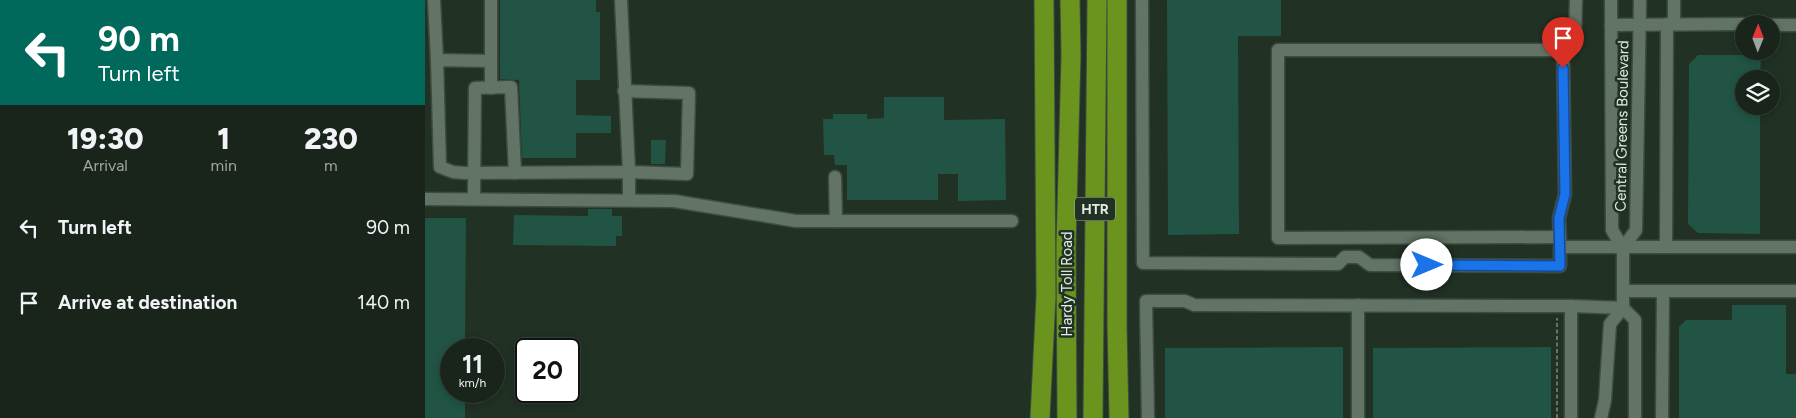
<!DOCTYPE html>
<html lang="en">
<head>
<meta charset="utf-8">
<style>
  body { margin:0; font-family:Figtree,sans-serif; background:#263128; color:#f1f3f6; height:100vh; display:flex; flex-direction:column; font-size:19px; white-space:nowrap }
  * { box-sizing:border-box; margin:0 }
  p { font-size:16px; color:#9fa5a3 }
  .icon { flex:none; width:28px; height:28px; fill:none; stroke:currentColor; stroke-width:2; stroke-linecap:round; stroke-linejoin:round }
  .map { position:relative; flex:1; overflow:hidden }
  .drawer { display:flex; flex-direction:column; background:#19251b; width:425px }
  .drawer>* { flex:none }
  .banner { background:#00695c; color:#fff; overflow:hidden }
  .needle { width:32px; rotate:1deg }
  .buttons { position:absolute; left:1310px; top:15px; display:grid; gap:10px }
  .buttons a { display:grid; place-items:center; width:45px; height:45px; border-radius:50%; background:#19251b; box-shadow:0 2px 8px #0003,0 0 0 1px #37423a; font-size:25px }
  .speed { position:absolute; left:15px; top:338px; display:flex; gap:10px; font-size:25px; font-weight:700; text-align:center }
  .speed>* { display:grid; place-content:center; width:65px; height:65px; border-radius:50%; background:#19251b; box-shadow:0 2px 8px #0003,0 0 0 1px #37423a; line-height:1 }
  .speed small { font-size:12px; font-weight:400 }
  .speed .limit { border:2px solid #111; border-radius:8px; background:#fff; color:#111 }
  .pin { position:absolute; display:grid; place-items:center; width:42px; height:42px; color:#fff; margin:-51px -21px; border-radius:50% 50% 50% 0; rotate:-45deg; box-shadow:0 0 5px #0007 }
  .pin .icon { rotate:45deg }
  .me { position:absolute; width:55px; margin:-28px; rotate:90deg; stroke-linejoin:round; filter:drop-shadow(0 0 4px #0008) }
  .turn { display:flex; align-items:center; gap:18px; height:105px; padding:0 15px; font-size:22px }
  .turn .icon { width:65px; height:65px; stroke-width:2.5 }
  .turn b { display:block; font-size:35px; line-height:42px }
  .eta { display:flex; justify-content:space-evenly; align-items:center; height:85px; text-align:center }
  .eta b { font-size:30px; font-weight:800; line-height:35px }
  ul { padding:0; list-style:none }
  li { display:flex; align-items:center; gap:15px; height:75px; padding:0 15px }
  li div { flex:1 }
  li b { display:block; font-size:19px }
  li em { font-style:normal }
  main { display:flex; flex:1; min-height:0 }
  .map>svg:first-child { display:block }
  .building { fill:#215445 }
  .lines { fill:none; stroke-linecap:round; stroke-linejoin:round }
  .minor-casing { stroke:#3e4b40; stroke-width:15 }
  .highway-casing { stroke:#3e4b40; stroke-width:21 }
  .path { stroke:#667468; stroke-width:2; stroke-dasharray:4 2.5; stroke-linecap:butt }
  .minor { stroke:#627465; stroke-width:12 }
  .highway { stroke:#6a941e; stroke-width:19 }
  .route-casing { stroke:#114b97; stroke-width:12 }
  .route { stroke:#1a73e8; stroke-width:9 }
  .labels { text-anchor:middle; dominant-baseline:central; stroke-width:5; stroke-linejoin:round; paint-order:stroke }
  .shield { fill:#213124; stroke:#a7b3a9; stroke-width:1 }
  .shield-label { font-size:14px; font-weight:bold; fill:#e1ebe2 }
  .street-label { font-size:15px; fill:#e1ebe2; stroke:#213124 }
</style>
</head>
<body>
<main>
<section class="drawer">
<div class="banner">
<div class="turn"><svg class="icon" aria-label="left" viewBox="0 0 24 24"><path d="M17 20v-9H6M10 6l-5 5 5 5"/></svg><div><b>90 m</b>Turn left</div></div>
</div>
<div class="eta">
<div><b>19:30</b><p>Arrival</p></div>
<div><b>1</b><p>min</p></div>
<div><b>230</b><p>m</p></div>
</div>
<ul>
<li><svg class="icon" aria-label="left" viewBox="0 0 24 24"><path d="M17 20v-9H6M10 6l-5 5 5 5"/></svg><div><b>Turn left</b></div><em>90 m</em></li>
<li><svg class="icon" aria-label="arrive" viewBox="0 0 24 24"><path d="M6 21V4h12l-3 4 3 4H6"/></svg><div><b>Arrive at destination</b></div><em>140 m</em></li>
</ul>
</section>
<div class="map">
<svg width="1371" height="418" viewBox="0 0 1371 418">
  <rect width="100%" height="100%" fill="#213124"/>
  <g class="building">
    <path d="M75,0h96v12h4v68h-24v35l35,1v17h-35v25h-54l-3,-78 -19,-1z"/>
    <path d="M742,0h114v36h-43l1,198 -71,1z"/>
    <path d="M1273,55h63l-1,24h-16v27h16v128l-62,-1 -10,-9 1,-160z"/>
    <path d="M459,97h60v23l61,-1 1,81 -48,1v-27h-20v26h-91v-35h-12l-1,-10h-10l-1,-36h10v-5h34v5l17,-1z"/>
    <path d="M226,140h15l-1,24h-14z"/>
    <path d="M163,209h24v7h10v20h-6v10l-103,-1 1,-30 74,1z"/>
    <path d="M0,218h41l-1,131h-14v42h14v27h-40z"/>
    <path d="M1307,305h54v69h10v44h-117v-91l7,-7h46z"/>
    <path d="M918,347v71h-178v-70z"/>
    <path d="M1126,347v71h-178v-70z"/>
  </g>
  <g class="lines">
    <defs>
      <g id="minor">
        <path d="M9,0l3,60"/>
        <path d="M196,0l8,172v28"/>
        <path d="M717,0l1,263 195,1 7,-7h14l11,8 190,1v-19h236"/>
        <path d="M1249,0v24"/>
        <path d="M1186,25l133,-1"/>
        <path d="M1346,25h25"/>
        <path d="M66,61l-54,-1 3,107 13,5 12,1 164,-1 58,2 2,-81 -65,-2"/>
        <path d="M66,88v-88"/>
        <path d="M410,177l1,44"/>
        <path d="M0,199l249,2 122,20h216"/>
        <path d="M49,199l1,-111 36,-1 4,86"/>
        <path d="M1135,237l-282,1v-188h285"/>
        <path d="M1135,244l-1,-26 6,-24 -2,-144 12,-11 1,-39"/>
        <path d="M1241,247l1,-223"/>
        <path d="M1198,248l13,-18 4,-230"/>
        <path d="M1198,291h173"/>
        <path d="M933,305v113"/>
        <path d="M1146,306v112"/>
        <path d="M1198,308l12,12v98"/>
        <path d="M723,418l-2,-117h39l9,4 377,1 52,2"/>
        <path d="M1176,418l4,-18 5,-76 13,-16v-60l-11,-18 -1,-230"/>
        <path d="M1237,418l1,-126"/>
      </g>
      <g id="highway">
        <path d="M692,0v325l2,93"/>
        <path d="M615,418l6,-122 -2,-296"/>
        <path d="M642,418l-1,-171 5,-192 -1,-55"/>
        <path d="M668,418l4,-418"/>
      </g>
    </defs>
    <use href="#minor" class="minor-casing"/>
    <use href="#highway" class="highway-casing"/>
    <path class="path" d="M1132,418v-100"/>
    <use href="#minor" class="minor"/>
    <use href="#highway" class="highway"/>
  </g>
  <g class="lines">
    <defs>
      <path id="route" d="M1002,265l133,1 -1,-48 6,-24 -2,-126"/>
    </defs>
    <use href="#route" class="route-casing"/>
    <use href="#route" class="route"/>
  </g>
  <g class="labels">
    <rect class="shield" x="650" y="197.5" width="40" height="23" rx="4"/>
    <g class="shield-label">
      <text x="670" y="209">HTR</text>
    </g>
    <g class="street-label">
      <text transform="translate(1197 126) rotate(-89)">Central Greens Boulevard</text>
      <text transform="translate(642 284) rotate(-90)">Hardy Toll Road</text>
    </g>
  </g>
</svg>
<div class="buttons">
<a><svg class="needle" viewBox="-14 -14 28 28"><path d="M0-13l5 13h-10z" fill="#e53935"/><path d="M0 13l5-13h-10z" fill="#9fa5a3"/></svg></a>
<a><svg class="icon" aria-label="layers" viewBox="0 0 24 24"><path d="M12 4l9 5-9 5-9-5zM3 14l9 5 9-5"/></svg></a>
</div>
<div class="speed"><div>11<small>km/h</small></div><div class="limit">20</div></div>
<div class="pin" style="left:1138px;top:68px;background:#d93025"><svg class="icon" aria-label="arrive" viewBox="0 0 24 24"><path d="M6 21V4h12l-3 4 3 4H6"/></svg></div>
<svg class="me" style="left:1002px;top:265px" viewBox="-20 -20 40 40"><circle r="19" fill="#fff"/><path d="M0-13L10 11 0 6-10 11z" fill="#1a73e8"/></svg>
</div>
</main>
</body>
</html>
